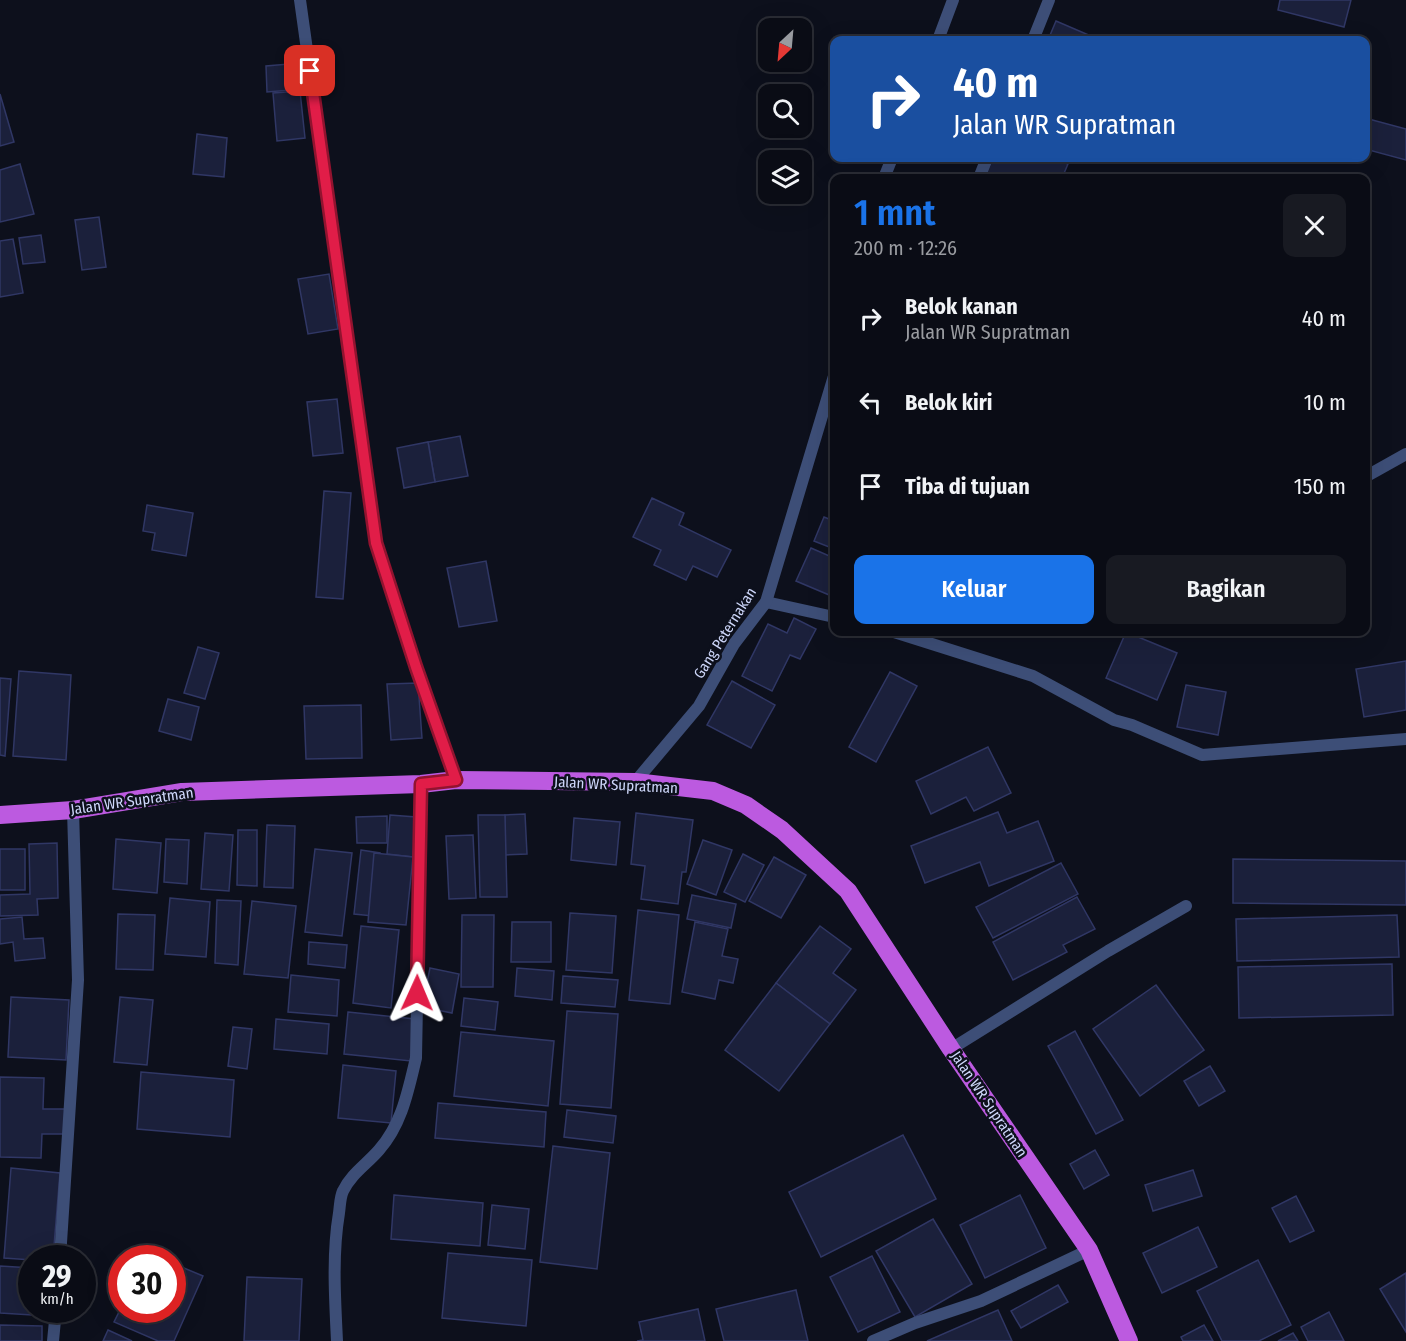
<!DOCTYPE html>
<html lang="id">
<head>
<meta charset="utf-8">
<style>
  body { margin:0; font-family:"Fira Sans Condensed",sans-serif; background:#181a22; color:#f1f3f6; height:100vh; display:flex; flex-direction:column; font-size:22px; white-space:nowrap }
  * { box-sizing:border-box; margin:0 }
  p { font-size:20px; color:#999ba0 }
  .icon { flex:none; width:33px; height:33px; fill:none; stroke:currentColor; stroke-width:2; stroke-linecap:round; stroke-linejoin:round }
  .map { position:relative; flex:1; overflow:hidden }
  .panel { position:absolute; left:830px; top:174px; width:540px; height:462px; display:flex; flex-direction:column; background:#0a0c15; border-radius:12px; box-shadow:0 6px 24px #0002,0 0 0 2px #2a2c34 }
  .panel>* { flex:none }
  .top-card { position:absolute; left:830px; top:36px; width:540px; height:126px; border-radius:12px; box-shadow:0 6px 24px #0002,0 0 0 2px #2a2c34; background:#1a4fa0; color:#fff; overflow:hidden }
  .needle { width:39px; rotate:206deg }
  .tools { position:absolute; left:758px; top:18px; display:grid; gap:12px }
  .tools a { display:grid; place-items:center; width:54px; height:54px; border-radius:12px; background:#0a0c15; box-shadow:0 6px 24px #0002,0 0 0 2px #2a2c34; font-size:30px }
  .speed { position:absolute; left:18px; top:1245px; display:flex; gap:12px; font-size:30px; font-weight:700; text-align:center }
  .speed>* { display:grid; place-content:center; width:78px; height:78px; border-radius:50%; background:#0a0c15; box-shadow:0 6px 24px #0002,0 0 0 2px #2a2c34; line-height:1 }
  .speed small { font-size:15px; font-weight:400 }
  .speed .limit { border:9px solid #d22; background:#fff; color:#111 }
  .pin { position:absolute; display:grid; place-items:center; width:51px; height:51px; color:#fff; margin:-26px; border-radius:12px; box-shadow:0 3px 9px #0006 }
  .me { position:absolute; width:66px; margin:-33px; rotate:1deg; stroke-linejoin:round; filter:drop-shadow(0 0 4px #0008) }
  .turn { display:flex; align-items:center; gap:21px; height:126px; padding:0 24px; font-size:27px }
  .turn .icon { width:78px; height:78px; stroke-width:2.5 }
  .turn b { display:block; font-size:42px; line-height:51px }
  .round { display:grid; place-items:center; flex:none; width:63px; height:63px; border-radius:12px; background:#181a22 }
  .head { display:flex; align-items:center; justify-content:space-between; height:102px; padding:0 24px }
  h1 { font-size:36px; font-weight:600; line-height:45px; color:#1a73e8 }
  .cta { display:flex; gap:12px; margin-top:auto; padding:12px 24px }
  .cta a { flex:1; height:69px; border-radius:12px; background:#1a73e8; color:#fff; font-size:24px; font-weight:600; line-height:69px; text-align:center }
  .cta a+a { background:#181a22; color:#f1f3f6 }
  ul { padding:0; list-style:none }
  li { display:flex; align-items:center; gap:18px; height:84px; padding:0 24px }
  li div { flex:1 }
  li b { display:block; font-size:22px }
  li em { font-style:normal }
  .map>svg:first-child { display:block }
  .building { fill:#1b203b; stroke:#303765; stroke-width:1.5 }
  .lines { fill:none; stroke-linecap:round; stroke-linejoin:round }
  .minor { stroke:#3d4e77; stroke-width:12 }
  .trunk { stroke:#bc5ae0; stroke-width:18 }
  .route-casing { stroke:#92132f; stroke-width:15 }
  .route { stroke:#e11d48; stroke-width:10 }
  .labels { text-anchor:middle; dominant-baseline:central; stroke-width:5; stroke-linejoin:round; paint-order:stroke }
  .street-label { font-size:15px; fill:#ced7fa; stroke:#0d101c }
</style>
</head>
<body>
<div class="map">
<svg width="1406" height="1341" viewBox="0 0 1406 1341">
  <rect width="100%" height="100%" fill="#0d101c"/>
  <g class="building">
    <path d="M1280,0h71l-7,27 -66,-17z"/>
    <path d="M1056,21l42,18 -1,1h-49z"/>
    <path d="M289,64l2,26 -24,2 -1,-26z"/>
    <path d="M300,91l5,47 -28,3 -4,-48z"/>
    <path d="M0,94l14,48 -14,4z"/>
    <path d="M1365,118l41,11v31l-41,-11z"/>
    <path d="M197,134l30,4 -3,39 -31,-3z"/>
    <path d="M993,158h60l15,6 -6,14h-63l-13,-5z"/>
    <path d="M20,164l14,50 -34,8v-52z"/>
    <path d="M99,217l7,50 -24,3 -7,-50z"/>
    <path d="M41,235l4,27 -22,2 -4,-26z"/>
    <path d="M13,239l10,54 -23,4v-56z"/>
    <path d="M329,274l9,55 -30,5 -10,-55z"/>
    <path d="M337,399l6,54 -30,3 -6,-54z"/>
    <path d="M460,436l8,40 -33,6 -7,-40z"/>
    <path d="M428,442l7,40 -31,6 -7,-40z"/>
    <path d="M324,491l27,2 -8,106 -27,-2z"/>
    <path d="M652,498l32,15 -5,12 52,25 -14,27 -24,-11 -7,14 -32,-15 7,-15 -28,-13z"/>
    <path d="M147,505l46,8 -7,43 -34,-6 3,-17 -12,-2z"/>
    <path d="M824,517l10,4v28l-20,-8z"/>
    <path d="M811,548l23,10v39l-38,-16z"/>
    <path d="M486,561l11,60 -38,6 -12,-59z"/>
    <path d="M794,618l22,11 -16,30 -10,-4 -18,36 -30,-15 26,-52 19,9z"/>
    <path d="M1126,632l51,21 -20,47 -51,-22z"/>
    <path d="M198,647l21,6 -14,46 -21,-6z"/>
    <path d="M1406,661v49l-42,7 -8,-48z"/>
    <path d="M19,671l52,4 -5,85 -53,-4z"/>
    <path d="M890,672l27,14 -41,76 -27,-15z"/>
    <path d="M0,678l11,1 -6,77 -5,-1z"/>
    <path d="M732,681l43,24 -24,43 -44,-23z"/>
    <path d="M418,683l4,55 -31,2 -4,-56z"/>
    <path d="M1186,685l40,7 -8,43 -41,-8z"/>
    <path d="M168,699l31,8 -8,33 -32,-9z"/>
    <path d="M361,705l1,53 -56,1 -2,-53z"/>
    <path d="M988,747l23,46 -37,18 -8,-14 -35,17 -15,-33z"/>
    <path d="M998,812l9,21 31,-12 16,40 -65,25 -9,-24 -55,21 -14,-37z"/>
    <path d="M636,813l57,7 -7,52h-4l-4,32 -37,-5 4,-33 -14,-2z"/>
    <path d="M525,814l2,40 -22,1v-40z"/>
    <path d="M390,815l26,2 -3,40 -26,-3z"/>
    <path d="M478,815h27l2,82h-27z"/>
    <path d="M387,816v27h-30l-1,-26z"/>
    <path d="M574,818l46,4 -4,43 -45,-5z"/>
    <path d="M267,825l28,1 -2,62 -29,-1z"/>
    <path d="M238,830h19v56l-20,-1z"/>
    <path d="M205,833l28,2 -4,56 -28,-2z"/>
    <path d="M473,835l3,63 -27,1 -3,-63z"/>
    <path d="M116,839l45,4 -4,50 -44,-4z"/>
    <path d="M166,839l23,1 -2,44 -23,-2z"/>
    <path d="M703,840l29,10 -16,45 -29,-11z"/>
    <path d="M57,843l1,55 -21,1 1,16 -38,1v-21l30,-1 -1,-50z"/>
    <rect x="0" y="849" width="25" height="41"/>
    <path d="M315,849l37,4 -10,83 -37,-4z"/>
    <path d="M361,850l19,3 -7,63 -19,-2z"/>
    <path d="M374,853l39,4 -7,68 -38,-3z"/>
    <path d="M743,854l21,11 -19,37 -21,-10z"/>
    <path d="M774,857l32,18 -25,43 -32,-17z"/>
    <path d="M1233,859l173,2v44l-173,-2z"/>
    <path d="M1061,863l17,31 -85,44 -17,-31z"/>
    <path d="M692,895l44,9 -5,24 -44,-9z"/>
    <path d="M1077,897l18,32 -32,16 4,7 -54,28 -20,-38z"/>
    <path d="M170,898l40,4 -4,55 -41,-3z"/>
    <path d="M217,900l24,1 -3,64 -23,-2z"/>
    <path d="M252,901l44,5 -8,72 -44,-4z"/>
    <path d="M638,910l41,5 -9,89 -41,-4z"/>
    <path d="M570,913l46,3 -4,57 -46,-3z"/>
    <path d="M118,914l37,1 -2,55 -37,-1z"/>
    <path d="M462,915h32l-1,72h-32z"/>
    <path d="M1397,915l2,42 -162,4 -1,-42z"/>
    <path d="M22,917l2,22 19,-1 2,20 -30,3 -2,-19 -13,2v-25z"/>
    <path d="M512,922h39v40h-40z"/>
    <path d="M695,922l33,7 -6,27 16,3 -5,24 -14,-3 -4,19 -33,-7z"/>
    <path d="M361,926l38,4 -8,78 -38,-5z"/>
    <path d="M820,926l31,23 -18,24 23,17 -26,34 -54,-41z"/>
    <path d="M309,942l38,3 -2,23 -37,-4z"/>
    <path d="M1392,964l1,51 -154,3 -1,-51z"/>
    <path d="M430,968l29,6 -7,39 -30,-6z"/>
    <path d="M517,968l37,3 -2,29 -37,-4z"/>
    <path d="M291,975l48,5 -2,36 -49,-4z"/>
    <path d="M563,976l55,4 -3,27 -54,-4z"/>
    <path d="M776,983l54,41 -51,67 -54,-41z"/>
    <path d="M1156,985l48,65 -64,46 -47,-67z"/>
    <path d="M11,997l58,3 -3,60 -58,-3z"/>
    <path d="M120,997l33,3 -6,65 -33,-3z"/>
    <path d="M464,998l34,4 -3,28 -34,-4z"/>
    <path d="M567,1011l51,3 -7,94 -51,-4z"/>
    <path d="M348,1012l67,7 -4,42 -67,-7z"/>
    <path d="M276,1019l53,5 -2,30 -53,-5z"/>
    <path d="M233,1027l19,2 -5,40 -19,-3z"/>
    <path d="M1075,1031l48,89 -27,14 -48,-88z"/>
    <path d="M461,1032l93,9 -6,65 -94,-10z"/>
    <path d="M343,1065l53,6 -5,52 -53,-5z"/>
    <path d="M1210,1066l15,25 -26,15 -15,-25z"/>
    <path d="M141,1072l93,8 -4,57 -93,-8z"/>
    <path d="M0,1077l44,1 -1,31h22l-1,25h-22l-1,24 -41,-1z"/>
    <path d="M438,1103l108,9 -2,35 -109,-9z"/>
    <path d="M567,1110l49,6 -3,27 -49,-6z"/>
    <path d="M903,1135l33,64 -115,58 -32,-65z"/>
    <path d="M553,1146l57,7 -13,116 -57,-7z"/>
    <path d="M1095,1150l14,25 -25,14 -14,-25z"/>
    <path d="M11,1168l49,5 -7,85h-21v2l-28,-2z"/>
    <path d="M1193,1170l9,26 -49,15 -8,-26z"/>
    <path d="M394,1195l89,8 -3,43 -89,-7z"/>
    <path d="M1020,1195l26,53 -61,30 -25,-53z"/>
    <path d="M1296,1196l18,35 -24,11 -18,-34z"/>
    <path d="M492,1205l37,4 -4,40 -37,-4z"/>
    <path d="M933,1219l39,65 -57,33 -39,-66z"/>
    <path d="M1198,1227l19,40 -55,26 -19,-40z"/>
    <path d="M146,1251l16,7h-20z"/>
    <path d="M448,1253l84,7 -6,66 -84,-8z"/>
    <path d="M872,1256l28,56 -42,20 -28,-55z"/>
    <path d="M1258,1260l33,65 -32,16h-37l-25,-50z"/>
    <path d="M172,1263l31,13 -29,65h-16l-44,-19 8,-16v4h50z"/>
    <path d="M0,1266l32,2v42h16v6l-48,-3z"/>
    <path d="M1406,1273v59l-26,-43z"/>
    <path d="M247,1277l55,2 -3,62h-55z"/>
    <path d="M1058,1285l10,17 -47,26 -10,-17z"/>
    <path d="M796,1290l12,51h-84l-8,-32z"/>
    <path d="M698,1309l7,32h-68l6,-1 -4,-18z"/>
    <path d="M998,1310l14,31h-85z"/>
    <path d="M1329,1312l15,29h-36l-7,-14z"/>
    <path d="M0,1325l42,1v15h-42z"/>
    <path d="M1204,1325l9,16h-30l-2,-4z"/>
    <path d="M108,1330l24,11h-29z"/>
    <path d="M1293,1333l5,8h-20z"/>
  </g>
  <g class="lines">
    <g class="minor">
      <path d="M300,0l76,543 40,124 40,113"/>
      <path d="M938,40l15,-40"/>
      <path d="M1033,40l16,-40"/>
      <path d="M884,178l8,-20"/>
      <path d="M979,178l8,-20"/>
      <path d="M1365,477l41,-23"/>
      <path d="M766,602l68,15"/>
      <path d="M894,632l139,44 81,44 18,5 70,30 204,-16"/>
      <path d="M635,782l64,-76 35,-62 32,-42 68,-226"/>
      <path d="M951,1049l157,-98 78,-45"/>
      <path d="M60,1258l18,-278 -5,-170"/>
      <path d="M53,1341l3,-31"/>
      <path d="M337,1341c-2,-42 -5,-86 2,-128 1,-7 1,-16 4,-22 8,-17 24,-27 36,-41 23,-26 29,-59 37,-92l5,-274"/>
      <path d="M873,1341l42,-18 66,-22 108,-51"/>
    </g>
    <path class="trunk" d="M0,815l73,-5 109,-18 239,-8 35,-4 179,2 78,9 33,14 36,25 66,61 103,158 138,201 40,91"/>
  </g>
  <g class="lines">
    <defs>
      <path id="route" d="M310,71l66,472 40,124 40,113 -35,4 -4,209"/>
    </defs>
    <use href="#route" class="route-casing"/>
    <use href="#route" class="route"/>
  </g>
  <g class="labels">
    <g class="street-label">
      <text transform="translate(725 633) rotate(-58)">Gang Peternakan</text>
      <text transform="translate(616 785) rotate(3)">Jalan WR Supratman</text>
      <text transform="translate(132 801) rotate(-8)">Jalan WR Supratman</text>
      <text transform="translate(989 1104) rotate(56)">Jalan WR Supratman</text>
    </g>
  </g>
</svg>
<div class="tools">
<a><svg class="needle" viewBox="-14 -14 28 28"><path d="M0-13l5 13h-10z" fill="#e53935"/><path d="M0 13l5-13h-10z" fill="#999ba0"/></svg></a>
<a><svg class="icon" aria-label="search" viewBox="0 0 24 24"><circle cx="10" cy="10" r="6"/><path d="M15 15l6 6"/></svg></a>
<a><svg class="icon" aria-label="layers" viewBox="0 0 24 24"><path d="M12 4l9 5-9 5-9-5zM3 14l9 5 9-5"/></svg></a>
</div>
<div class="speed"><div>29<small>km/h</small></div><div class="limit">30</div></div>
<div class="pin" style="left:310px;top:71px;background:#d93025"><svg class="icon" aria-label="arrive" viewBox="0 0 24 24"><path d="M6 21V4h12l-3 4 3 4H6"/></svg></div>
<svg class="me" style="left:417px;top:993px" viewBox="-20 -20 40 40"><path d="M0-17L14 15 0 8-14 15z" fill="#e11d48" stroke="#fff" stroke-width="4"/></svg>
<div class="top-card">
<div class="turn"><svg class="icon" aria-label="right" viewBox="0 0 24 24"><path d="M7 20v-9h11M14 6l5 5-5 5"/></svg><div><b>40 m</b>Jalan WR Supratman</div></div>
</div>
<section class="panel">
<div class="head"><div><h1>1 mnt</h1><p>200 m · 12:26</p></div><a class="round"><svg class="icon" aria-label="close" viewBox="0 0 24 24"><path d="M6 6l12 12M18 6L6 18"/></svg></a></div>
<ul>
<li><svg class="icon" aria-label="right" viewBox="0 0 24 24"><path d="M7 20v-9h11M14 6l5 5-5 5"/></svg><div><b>Belok kanan</b><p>Jalan WR Supratman</p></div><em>40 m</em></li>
<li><svg class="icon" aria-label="left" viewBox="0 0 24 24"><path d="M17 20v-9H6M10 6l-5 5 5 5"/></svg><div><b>Belok kiri</b></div><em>10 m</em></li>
<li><svg class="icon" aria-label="arrive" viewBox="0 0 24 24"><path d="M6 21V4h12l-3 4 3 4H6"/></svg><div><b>Tiba di tujuan</b></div><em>150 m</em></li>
</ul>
<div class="cta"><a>Keluar</a><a>Bagikan</a></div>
</section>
</div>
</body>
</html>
